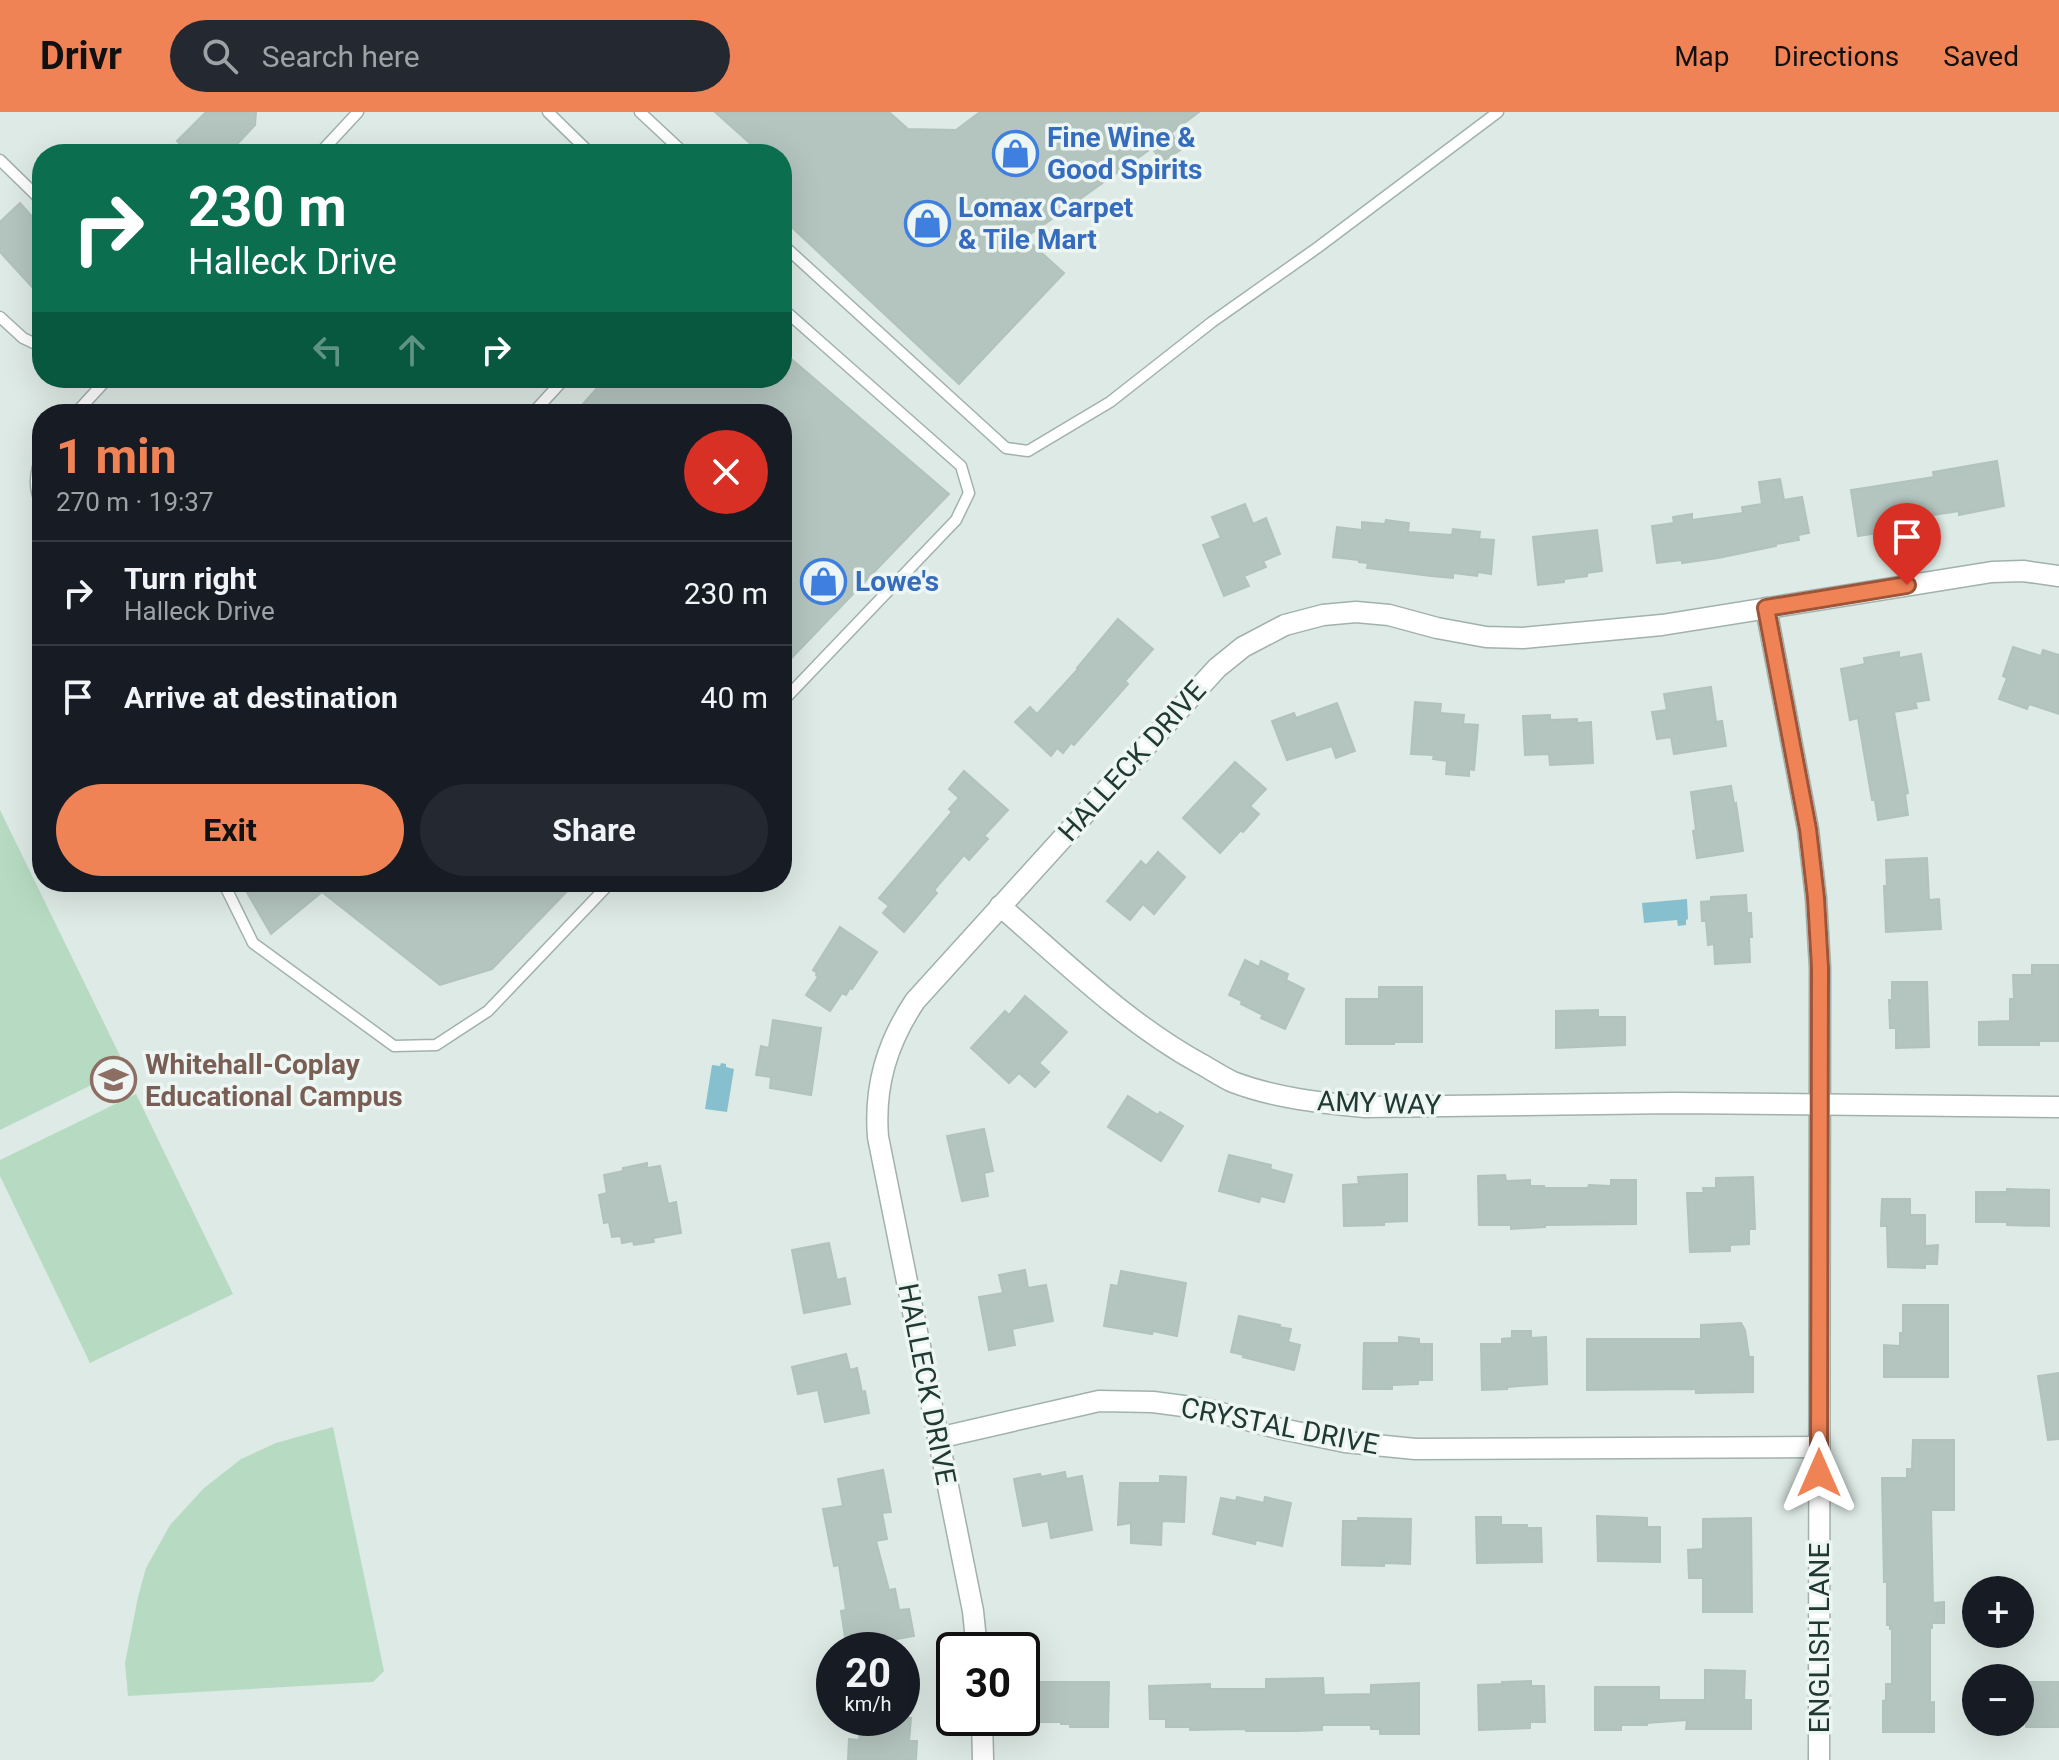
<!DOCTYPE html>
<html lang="en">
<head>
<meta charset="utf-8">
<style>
  body { margin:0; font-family:Roboto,sans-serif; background:#242831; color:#f1f3f6; height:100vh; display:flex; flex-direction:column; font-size:30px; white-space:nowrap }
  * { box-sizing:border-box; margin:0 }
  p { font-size:26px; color:#9ea1a6 }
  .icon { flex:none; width:44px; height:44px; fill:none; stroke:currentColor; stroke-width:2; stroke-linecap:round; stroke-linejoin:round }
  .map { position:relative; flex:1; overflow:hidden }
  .details { position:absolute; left:32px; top:292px; width:760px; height:488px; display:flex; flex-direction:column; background:#171b24; border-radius:32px; box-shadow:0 8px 32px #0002 }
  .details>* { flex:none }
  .top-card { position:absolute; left:32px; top:32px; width:760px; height:244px; border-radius:32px; box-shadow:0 8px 32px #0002; background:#0b6e4f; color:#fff; overflow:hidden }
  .buttons { position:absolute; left:1962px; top:1464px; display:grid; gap:16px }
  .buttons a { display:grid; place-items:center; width:72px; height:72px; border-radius:50%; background:#171b24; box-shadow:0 8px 32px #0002; font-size:40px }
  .speed { position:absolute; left:816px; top:1520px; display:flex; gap:16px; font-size:40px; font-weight:700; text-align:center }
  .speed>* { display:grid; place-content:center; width:104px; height:104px; border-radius:50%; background:#171b24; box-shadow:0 8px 32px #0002; line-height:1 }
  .speed small { font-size:20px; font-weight:400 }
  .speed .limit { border:4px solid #111; border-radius:12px; background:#fff; color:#111 }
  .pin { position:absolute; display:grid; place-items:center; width:68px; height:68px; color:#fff; margin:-82px -34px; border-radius:50% 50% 50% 0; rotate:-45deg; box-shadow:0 0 8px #0007 }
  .pin .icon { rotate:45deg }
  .me { position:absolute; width:88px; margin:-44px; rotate:0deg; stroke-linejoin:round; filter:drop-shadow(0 0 6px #0008) }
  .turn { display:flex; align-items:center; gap:28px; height:168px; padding:0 24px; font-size:36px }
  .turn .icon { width:104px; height:104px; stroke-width:2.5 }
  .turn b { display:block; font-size:56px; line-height:68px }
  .lanes { display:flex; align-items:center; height:76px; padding:0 24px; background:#0003; justify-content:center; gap:40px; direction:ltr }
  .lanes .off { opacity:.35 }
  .round { display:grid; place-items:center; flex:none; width:84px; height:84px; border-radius:42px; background:#242831 }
  .head { display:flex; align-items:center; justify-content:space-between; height:136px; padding:0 24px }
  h1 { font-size:48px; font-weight:700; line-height:60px; color:#f08356 }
  .primary-button { display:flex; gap:16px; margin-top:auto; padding:16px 24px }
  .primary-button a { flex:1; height:92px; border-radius:48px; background:#f08356; color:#111; font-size:32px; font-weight:700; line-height:92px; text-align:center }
  .primary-button a+a { background:#242831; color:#f1f3f6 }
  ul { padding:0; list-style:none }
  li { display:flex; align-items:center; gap:24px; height:104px; padding:0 24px; border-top:2px solid #363941 }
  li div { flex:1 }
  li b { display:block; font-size:30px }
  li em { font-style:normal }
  header { display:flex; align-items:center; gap:48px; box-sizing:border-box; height:112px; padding:0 40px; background:#f08356; color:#111 }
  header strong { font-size:38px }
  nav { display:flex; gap:44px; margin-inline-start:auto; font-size:28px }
  .search { width:560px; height:72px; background:#242831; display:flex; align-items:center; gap:20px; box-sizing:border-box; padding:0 28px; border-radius:44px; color:#9ea1a6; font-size:30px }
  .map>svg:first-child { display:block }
  .green { fill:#b7dbc2 }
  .water { fill:#86c0cf }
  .building { fill:#b4c4be; stroke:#b1c3bc; stroke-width:2 }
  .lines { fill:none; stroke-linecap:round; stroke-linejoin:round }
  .service-casing { stroke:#a1b1ac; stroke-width:13 }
  .minor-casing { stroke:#a1b1ac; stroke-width:23 }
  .service { stroke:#fff; stroke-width:10 }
  .minor { stroke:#fff; stroke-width:20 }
  .route-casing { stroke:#9c5538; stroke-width:20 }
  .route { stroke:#f08356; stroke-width:14 }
  .labels { text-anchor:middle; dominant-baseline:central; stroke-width:7; stroke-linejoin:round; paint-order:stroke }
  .shop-label { font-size:28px; font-weight:bold; fill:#366cbe; stroke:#eef6f3; text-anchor:start }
  .street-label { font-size:28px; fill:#203933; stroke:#eef6f3 }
  .education-label { font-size:28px; font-weight:bold; fill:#785e54; stroke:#eef6f3; text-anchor:start }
</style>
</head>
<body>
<header>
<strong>Drivr</strong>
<div class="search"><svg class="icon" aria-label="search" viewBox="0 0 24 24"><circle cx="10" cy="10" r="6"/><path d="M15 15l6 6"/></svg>Search here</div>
<nav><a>Map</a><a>Directions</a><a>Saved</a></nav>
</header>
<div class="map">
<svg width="2059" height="1648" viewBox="0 0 2059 1648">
  <rect width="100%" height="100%" fill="#deeae5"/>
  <g class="green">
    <path d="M0,698l126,258 -126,62z"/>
    <path d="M136,982l97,200 -143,69 -90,-187v-16z"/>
    <path d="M333,1315l51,244 -11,11 -245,14 -3,-33 13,-66 8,-29 24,-43 34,-37 37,-29 35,-16z"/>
  </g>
  <g class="water">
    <path d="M1687,787l1,20 -2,1v5l-8,1 -1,-6 -33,3 -2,-20z"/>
    <path d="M721,951l5,1v3l8,2 -7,43 -22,-3 7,-44 8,1z"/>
  </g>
  <g class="building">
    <path d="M206,0h50l-1,13 -27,29h-38l-13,-13z"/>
    <path d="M715,0h174l19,17 48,1 24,-18h219l-28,21 11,16 -20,13 -10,-14 -127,90 39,35 -105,111 -177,-166v-64h-20z"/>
    <path d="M20,91l22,25v70l-42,-46v-30z"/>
    <path d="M782,239l167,143 -167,174v-254h-208l32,-36h176z"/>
    <path d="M1997,349l7,45 -45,9v-4l-39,6 1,6 -19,3 1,3 -45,7 -7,-46 83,-13 -1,-5z"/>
    <path d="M1780,367l4,21 18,-3 7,36 -11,2 1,5 -23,4v2l-58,12 -36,5v-3l-25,3 -5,-37 22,-3 -1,-6 19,-3v6l51,-7 -1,-6 20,-3 -3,-22z"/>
    <path d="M1245,392l8,20 13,-6 14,36 -17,7 3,6 -22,9 5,10 -25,10 -21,-51 18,-7 -9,-21z"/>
    <path d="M1386,408l23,3 -1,9 44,3 1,-6 27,3 -1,7 15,1 -3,34 -13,-2 -1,4 -24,-3v5l-22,-2 -64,-8 1,-5 -9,-1v-2l-26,-3 4,-30 25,3v-8l23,2z"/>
    <path d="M1597,418l5,41 -15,2v3l-23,3v3l-26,3 -5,-48z"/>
    <path d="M1118,507l35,30 -28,32 3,3 -54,61 -3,-2 -8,10 -6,-5 -6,8 -36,-34 15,-15 7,7 41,-45 -1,-1z"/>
    <path d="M2013,535l28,9 2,-6 16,5v59l-30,-10 -2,5 -28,-10 8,-21 -4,-2z"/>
    <path d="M1899,540v6l22,-4 8,46 -14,2 2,6 -23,4 14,81 -3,1 3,21 -30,5 -3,-20h-3l-14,-82 -8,2 -9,-51 24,-5 -1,-6z"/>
    <path d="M1711,575l5,35 6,-1 4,25 -52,8 -3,-17 -14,2 -5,-27 15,-2 -3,-16z"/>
    <path d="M1415,590l26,2 -1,9 24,2 -1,9 15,1 -4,45 -5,-1v7l-23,-2 1,-13 -14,-2 1,-4 -23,-1z"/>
    <path d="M1337,591l18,48 -19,7 -4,-12 -45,14 -15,-39 22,-8 2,5z"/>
    <path d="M1550,603v5l27,-1v4l14,-1 2,41 -43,2 -1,-11 -24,1 -2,-39z"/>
    <path d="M1235,650l31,27 -16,17 9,8 -16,18 -2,-2 -21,23 -37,-35z"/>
    <path d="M964,659l44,39 -24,26 4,3 -19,21 -5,-5 -30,35 3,3 -33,39 -21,-19 6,-7 -10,-8 73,-86 -3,-3 10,-11 -10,-9z"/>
    <path d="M1731,674l3,18 2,-1 7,48 -46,7 -4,-27 3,-1 -5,-38z"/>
    <path d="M1158,740l27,25 -31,37 -11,-10 -13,16 -23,-19 34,-40 5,5z"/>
    <path d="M1927,746l2,42 10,-1 2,30 -55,3 -2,-46h3l-1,-26z"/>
    <path d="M241,770h335l-84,87 -52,16 -118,-93 -51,42z"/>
    <path d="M1746,783l1,18h4l1,24h-3l1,25 -35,2 -1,-20 -6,1 -2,-24h-4l-1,-19 10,-1v-4z"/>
    <path d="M840,815l37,25 -25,37 -2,-1 -4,7 -4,-2 -12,18 -24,-16 12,-18 -2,-2 1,-2 -4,-3z"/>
    <path d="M1245,848l14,7 2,-6 27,13 -2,6 18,9 -19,40 -24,-11 2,-3 -22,-11 1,-3 -13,-6z"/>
    <path d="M2032,853h27v76h-20v4h-60v-23l31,-1v-22h4l-1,-24h19z"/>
    <path d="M1892,870h35l2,65 -33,1v-20h-6l-1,-28h3z"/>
    <path d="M1379,875h43v55h-28v2h-48v-45h33z"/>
    <path d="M1025,884l42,36 -28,31 10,9 -14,15 -16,-14 -10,10 -38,-35 34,-37 4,4z"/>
    <path d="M1598,898v7h27v28l-69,3v-37z"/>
    <path d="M773,908l48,8 -10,67 -41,-7 1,-11 -15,-2 5,-29 8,2z"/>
    <path d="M1128,984l30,19 2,-3 23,14 -22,35 -53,-34z"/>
    <path d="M984,1017l9,42 -9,2 4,23 -26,5 -15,-65z"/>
    <path d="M1229,1043l42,10 -1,4 22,6 -8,27 -23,-6 -2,6 -40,-11z"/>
    <path d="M647,1051v5l13,-2 8,38 8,-2 5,31 -28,5 1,4 -20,3 -1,-4 -11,2 -1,-7 -9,1 -3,-15 -5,1 -5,-28 8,-2 -3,-18 19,-4v-3z"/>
    <path d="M1407,1062v47l-23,1v3l-40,1 -1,-41 16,-1 -1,-7z"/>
    <path d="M1505,1063l1,6 24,-1v6h14v2h44l1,-3 22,1v-6h25v44l-91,1v2l-34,2v-4h-32l-1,-49z"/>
    <path d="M1753,1065l2,52h-6v15l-19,1v6l-40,1 -3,-59h17l-1,-5h13v-10z"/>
    <path d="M2007,1077l42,1v36l-42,-1v-3h-31v-30h31z"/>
    <path d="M1882,1087h28v16h15v31l13,-1 -1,19h-12v4l-37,-1 -1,-41h-6z"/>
    <path d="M829,1131l8,37 8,-2 5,26 -46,9 -12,-63z"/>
    <path d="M1025,1158l3,18 18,-3 7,36 -41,8 3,16 -26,5 -10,-53 24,-4 -4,-18z"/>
    <path d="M1121,1159l65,12 -9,53 -24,-5 -1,3 -48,-8 7,-41 7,1z"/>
    <path d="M1903,1193h45v72h-64v-32l16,1v-13h3z"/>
    <path d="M1239,1204l41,9 -1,2 12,2 -3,13 12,3 -6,25 -51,-13 1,-2 -13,-3z"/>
    <path d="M1741,1211l4,7 4,27h4v35l-57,1v-4l-109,1v-51h114v-14z"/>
    <path d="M1512,1219h19v7l15,-1 1,47 -40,3v2l-25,1 -1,-46h21v-5l10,-1z"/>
    <path d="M1399,1225l20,2v5h13v36h-14v4l-26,1v4h-29l1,-46h35z"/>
    <path d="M846,1242l4,16 7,-2 5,24 3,-1 4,22 -44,9 -7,-32 -20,4 -6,-27z"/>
    <path d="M2059,1261v66l-11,1 -10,-64z"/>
    <path d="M1913,1328h41v70h-23l2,93 11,-1v21h-12v5h-2v75l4,-1v30h-51v-31l3,-1v-16h6v-55h-2v-4h-3v-43h-3l-2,-104h25v-9h5z"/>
    <path d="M883,1358l8,42 -9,1 5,26 -11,2 13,49 6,-1 4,21 10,-1 5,27 -52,9 -1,-10 -16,2 -4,-26 5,-1 -7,-45 -5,1 -11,-57 20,-3 -5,-27z"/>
    <path d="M1065,1360l1,7 16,-3 10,54 -41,8 -3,-17 -25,5 -9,-47 26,-5 1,3z"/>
    <path d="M1160,1364l26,1 -2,45 -22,-1 -1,24 -30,-2v-20l-13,2 2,-42h40z"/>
    <path d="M1237,1385l27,6 1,-6 26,6 -9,43 -26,-6 -1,4 -42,-10 8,-36 15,3z"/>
    <path d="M1597,1404l50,2v9h13v35l-62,-1z"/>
    <path d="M1476,1405h25v8h26v3h14l1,34 -65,1z"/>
    <path d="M1358,1406l53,1 -1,45 -26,-1v3l-42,-1 1,-44h15z"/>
    <path d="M1751,1406l1,94h-49v-34h-14l-1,-28 15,-1v-30z"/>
    <path d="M1705,1558l40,1 -1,29h7v29h-65l1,-9 -40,3v2h-26v5h-26v-43h64v13h46z"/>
    <path d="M1323,1566l1,17 47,-1v-9l48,-2v51h-39v-5h-9v-4h-49v5l-26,1h-50v-2l-56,1v-3h-24v-8h-16l-1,-33 61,-2v5h56v-10z"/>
    <path d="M1531,1569v5h13l1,36h-15v6l-51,2 -1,-45 24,-1v-2z"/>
    <path d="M1032,1570h77l-1,45h-38v-3h-9v-2h-28z"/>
    <path d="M2025,1570h34v45h-33z"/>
    <path d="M861,1606h50l-2,23h8l-1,19h-68l1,-21 10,1z"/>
  </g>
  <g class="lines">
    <defs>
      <g id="service">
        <path d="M548,0l43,42"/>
        <path d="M640,0l45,42"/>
        <path d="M319,42l39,-42"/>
        <path d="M0,48l42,41"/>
        <path d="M782,132l224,204 22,3 82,-49 102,-80 105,-74 181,-136"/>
        <path d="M782,196l179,158 8,27 -13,27 -174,182"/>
        <path d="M0,205l23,21 19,9"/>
        <path d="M75,302l33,-36"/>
        <path d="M532,302l33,-36"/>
        <path d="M42,342c-7,19 -9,34 0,52"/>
        <path d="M223,770l30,61 141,103 42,-1 52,-34 123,-129"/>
      </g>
      <g id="minor">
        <path d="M1766,496l42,221 8,69 4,70 -1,792"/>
        <path d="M1000,794c64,55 126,117 201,158 11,6 21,13 32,18 42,16 88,21 132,25l310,-4 384,4"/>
        <path d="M938,1326l161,-37 54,1 53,7 71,19 68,14 70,7 404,-2"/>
        <path d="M977,1538l-4,-39 -95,-474c-4,-51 9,-94 37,-136l302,-333 26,-21 42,-22 38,-10 33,-3 33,3 48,13 49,9 37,1 139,-13 330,-53 31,-1 36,5"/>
        <path d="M982,1606l1,42"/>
      </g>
    </defs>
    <use href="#service" class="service-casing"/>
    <use href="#minor" class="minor-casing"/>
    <use href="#service" class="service"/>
    <use href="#minor" class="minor"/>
  </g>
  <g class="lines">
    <defs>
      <path id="route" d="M1819,1361l1,-505 -4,-70 -8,-69 -42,-221 141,-23"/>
    </defs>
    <use href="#route" class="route-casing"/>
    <use href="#route" class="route"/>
  </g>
  <defs>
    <symbol id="shop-ring" viewBox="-11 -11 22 22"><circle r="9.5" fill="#eef6f3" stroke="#3f7fe0" stroke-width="1.5"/><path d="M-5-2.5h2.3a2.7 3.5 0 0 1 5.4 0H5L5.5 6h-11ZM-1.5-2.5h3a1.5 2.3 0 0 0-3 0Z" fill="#3f7fe0"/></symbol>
    <symbol id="school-ring" viewBox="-11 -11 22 22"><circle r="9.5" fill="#eef6f3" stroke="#8d6e63" stroke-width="1.5"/><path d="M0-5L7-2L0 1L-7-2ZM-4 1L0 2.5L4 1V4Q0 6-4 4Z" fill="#8d6e63"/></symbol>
  </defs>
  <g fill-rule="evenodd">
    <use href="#shop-ring" x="990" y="16" width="51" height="51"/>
    <use href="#shop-ring" x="902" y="86" width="51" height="51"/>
    <use href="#shop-ring" x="798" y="444" width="51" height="51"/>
    <use href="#school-ring" x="88" y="942" width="51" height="51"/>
  </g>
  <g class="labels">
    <g class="shop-label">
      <text x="1047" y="25">Fine Wine &amp;<tspan x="1047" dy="32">Good Spirits</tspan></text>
      <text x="958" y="95">Lomax Carpet<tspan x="958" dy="32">&amp; Tile Mart</tspan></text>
      <text x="855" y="469">Lowe's</text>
    </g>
    <g class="street-label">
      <text transform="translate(1132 649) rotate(-48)">HALLECK DRIVE</text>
      <text transform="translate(1379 991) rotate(2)">AMY WAY</text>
      <text transform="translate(927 1272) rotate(79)">HALLECK DRIVE</text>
      <text transform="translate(1280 1314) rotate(11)">CRYSTAL DRIVE</text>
      <text transform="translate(1819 1526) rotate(-90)">ENGLISH LANE</text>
    </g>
    <g class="education-label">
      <text x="145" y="952">Whitehall-Coplay<tspan x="145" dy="32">Educational Campus</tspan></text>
    </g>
  </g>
</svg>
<div class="buttons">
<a>+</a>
<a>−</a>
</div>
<div class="speed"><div>20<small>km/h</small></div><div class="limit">30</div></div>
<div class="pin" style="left:1907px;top:473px;background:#d93025"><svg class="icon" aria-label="arrive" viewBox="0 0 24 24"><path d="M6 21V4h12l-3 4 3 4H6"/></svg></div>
<svg class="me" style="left:1819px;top:1361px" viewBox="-20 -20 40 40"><path d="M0-17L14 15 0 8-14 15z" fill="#f08356" stroke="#fff" stroke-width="4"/></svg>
<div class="top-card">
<div class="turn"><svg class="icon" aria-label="right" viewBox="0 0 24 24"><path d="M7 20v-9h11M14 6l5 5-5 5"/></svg><div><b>230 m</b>Halleck Drive</div></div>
<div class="lanes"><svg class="icon off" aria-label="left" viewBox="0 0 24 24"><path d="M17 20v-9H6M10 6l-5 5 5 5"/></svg><svg class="icon off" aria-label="ahead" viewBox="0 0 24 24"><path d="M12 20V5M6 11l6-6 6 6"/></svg><svg class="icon" aria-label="right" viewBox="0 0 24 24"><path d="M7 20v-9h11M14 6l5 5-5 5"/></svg></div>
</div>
<section class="details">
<div class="head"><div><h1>1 min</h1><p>270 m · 19:37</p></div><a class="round" style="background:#d93025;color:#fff"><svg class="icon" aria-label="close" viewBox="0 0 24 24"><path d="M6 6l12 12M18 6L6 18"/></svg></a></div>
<ul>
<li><svg class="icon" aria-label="right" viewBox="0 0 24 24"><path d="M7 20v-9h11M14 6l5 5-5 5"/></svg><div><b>Turn right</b><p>Halleck Drive</p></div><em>230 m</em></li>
<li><svg class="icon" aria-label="arrive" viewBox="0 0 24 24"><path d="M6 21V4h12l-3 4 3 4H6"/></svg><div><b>Arrive at destination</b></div><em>40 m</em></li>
</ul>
<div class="primary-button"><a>Exit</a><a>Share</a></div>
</section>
</div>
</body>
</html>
